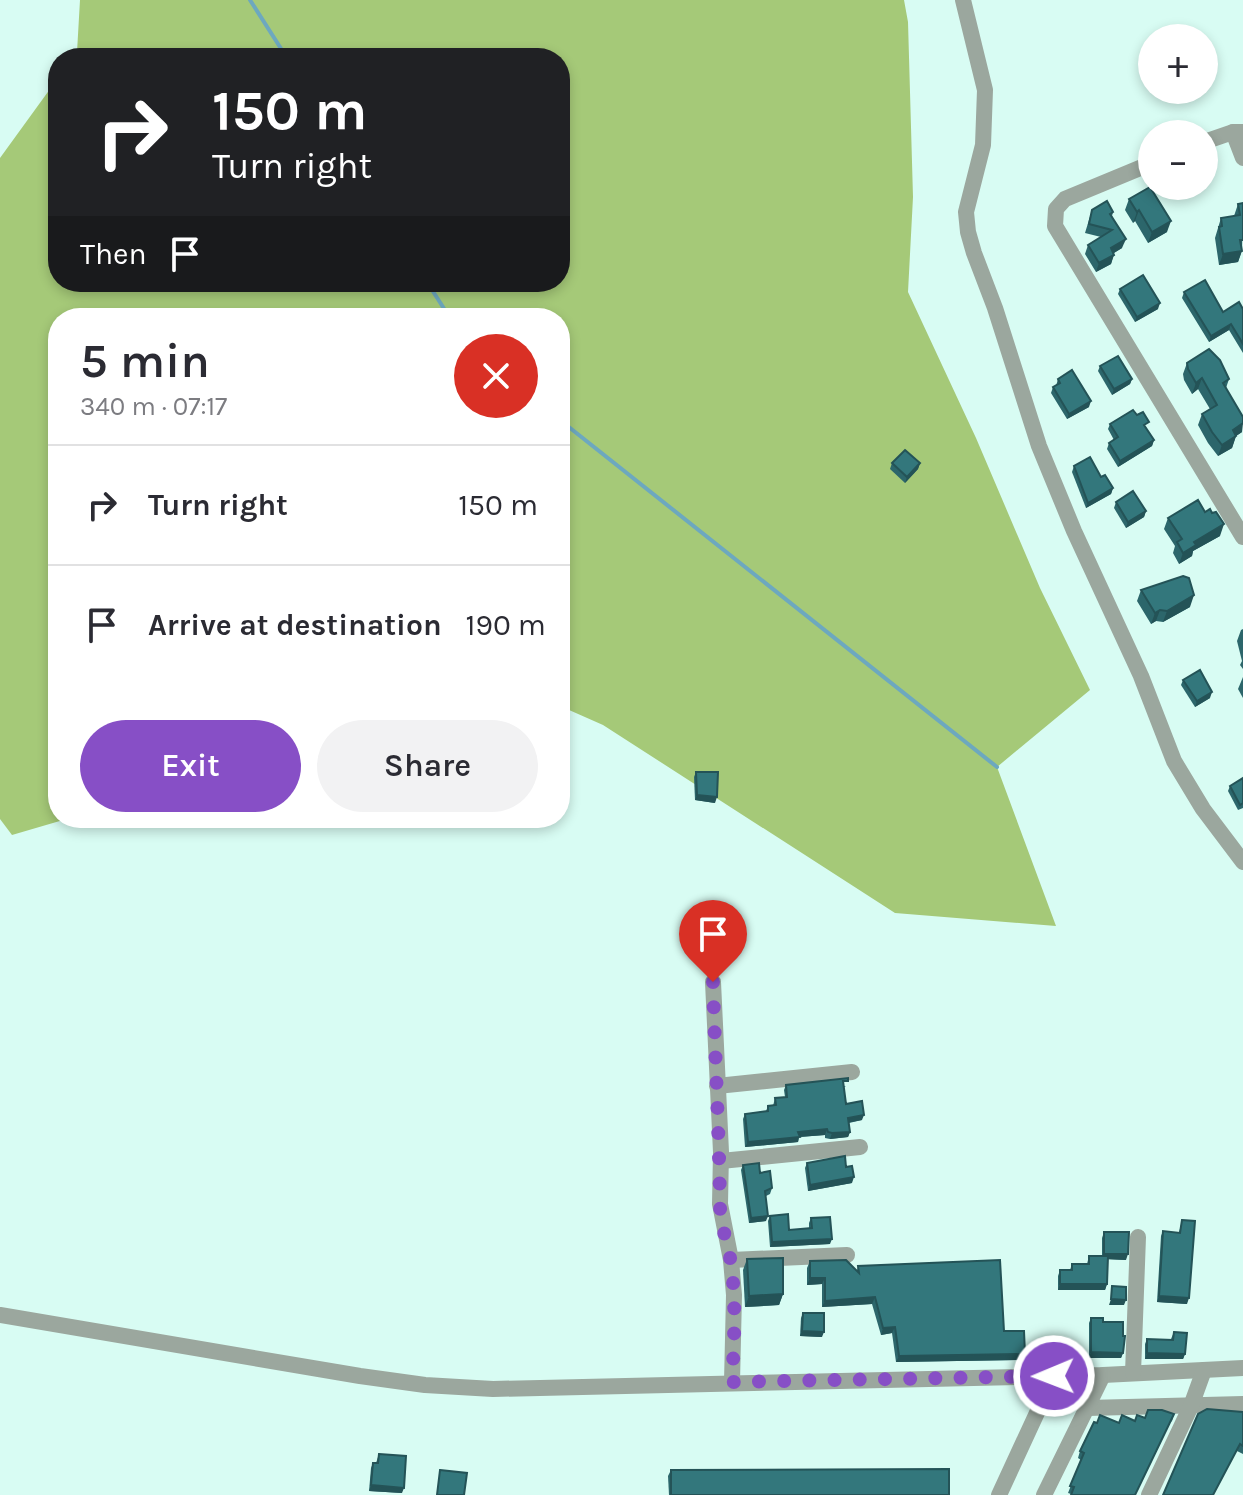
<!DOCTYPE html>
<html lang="en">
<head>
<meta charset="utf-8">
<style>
  body { margin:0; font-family:Karla,sans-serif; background:#f2f2f3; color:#2b2b33; height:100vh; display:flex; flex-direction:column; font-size:30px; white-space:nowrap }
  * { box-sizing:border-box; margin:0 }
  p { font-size:26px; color:#7c7c81 }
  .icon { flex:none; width:44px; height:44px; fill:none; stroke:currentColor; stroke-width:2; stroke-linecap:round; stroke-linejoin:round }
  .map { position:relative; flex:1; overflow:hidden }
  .sheet { position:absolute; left:48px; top:308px; width:522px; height:520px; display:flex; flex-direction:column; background:#fff; border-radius:32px; box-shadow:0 4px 12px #0003 }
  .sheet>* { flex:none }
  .banner { position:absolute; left:48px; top:48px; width:522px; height:244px; border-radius:32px; box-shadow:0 4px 12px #0003; background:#202124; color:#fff; overflow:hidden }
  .tools { position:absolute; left:1138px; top:24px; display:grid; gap:16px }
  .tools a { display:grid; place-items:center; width:80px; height:80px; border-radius:50%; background:#fff; box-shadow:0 4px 12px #0003; font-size:40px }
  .pin { position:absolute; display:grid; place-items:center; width:68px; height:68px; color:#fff; margin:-82px -34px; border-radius:50% 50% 50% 0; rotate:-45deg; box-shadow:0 0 8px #0007 }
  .pin .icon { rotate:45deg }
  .me { position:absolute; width:88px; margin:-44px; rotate:269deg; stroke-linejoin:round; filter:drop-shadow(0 0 6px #0008) }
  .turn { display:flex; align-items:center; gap:28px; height:168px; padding:0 32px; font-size:36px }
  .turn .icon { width:104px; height:104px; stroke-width:2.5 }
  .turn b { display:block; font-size:56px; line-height:68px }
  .then { display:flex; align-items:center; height:76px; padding:0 32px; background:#0003; gap:16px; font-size:30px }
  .round { display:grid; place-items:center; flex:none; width:84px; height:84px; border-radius:42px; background:#f2f2f3 }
  .summary { display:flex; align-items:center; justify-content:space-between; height:136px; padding:0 32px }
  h1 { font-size:48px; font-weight:600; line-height:60px }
  .action { display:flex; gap:16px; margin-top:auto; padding:16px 32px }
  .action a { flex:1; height:92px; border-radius:48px; background:#874fc6; color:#fff; font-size:32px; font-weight:600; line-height:92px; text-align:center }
  .action a+a { background:#f2f2f3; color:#2b2b33 }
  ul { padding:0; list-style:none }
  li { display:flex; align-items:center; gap:24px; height:120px; padding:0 32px; border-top:2px solid #e1e1e2 }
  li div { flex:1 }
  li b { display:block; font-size:30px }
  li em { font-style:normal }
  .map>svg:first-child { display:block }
  .forest { fill:#a5c978 }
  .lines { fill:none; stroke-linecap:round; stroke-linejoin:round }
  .stream { stroke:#6da8bf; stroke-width:4 }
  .minor { stroke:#9ba79e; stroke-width:16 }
  .wall { fill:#2c666b }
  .shaded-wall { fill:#245357 }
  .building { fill:#33777c; stroke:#245357; stroke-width:2 }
  .route { stroke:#874fc6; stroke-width:14; stroke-dasharray:0 25.2 }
</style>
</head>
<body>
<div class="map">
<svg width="1243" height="1495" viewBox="0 0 1243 1495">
  <rect width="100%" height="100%" fill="#d8fcf3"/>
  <path class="forest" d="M80,0h824l4,22 5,175 -5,95 68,146 64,150 50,102 -93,77 59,159 -161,-13 -292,-188 -43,-19v-388h-502v500h12l-58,17 -12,-16v-661l58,-80v204h502v-224h-487l4,-6z"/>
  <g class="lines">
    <g class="stream">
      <path d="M250,0l37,58"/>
      <path d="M427,282l23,36"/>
      <path d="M560,420l437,347"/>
    </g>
    <g class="minor">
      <path d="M963,0l22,90 -2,55 -17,67 2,20 6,21 21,55 44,138 35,85 67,145 33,85 29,48 40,53"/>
      <path d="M1233,132l10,26"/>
      <path d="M1204,142l29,-10h10"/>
      <path d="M1152,163l-87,36 -9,10 -1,17 188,311"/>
      <path d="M713,982l8,170 -1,52 11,56 3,35 -2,87"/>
      <path d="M717,1086l135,-14"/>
      <path d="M721,1161l139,-14"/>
      <path d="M731,1260l116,-5"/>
      <path d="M0,1315l360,61 65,9 68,4 610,-14 140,-7"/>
      <path d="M1133,1373l5,-136"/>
      <path d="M1088,1408l155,-4"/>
      <path d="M999,1495l55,-119"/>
      <path d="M1044,1495l59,-120"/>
      <path d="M1149,1495l42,-89 13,-36"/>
    </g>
  </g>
  <g class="wall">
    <path d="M1129,199l38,33 -19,11 -13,-22 -2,2 -8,-13z"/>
    <path d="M1243,203l-1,47 -4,12 -19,3 -4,-27 6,-20 13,-2 4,-12z"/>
    <path d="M1092,210l21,2 -1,4 10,32 -8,5 -3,11 -15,8 -11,-18 3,-9 13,-8 -16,-4z"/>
    <path d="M1120,289l38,20 -23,13 -17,-28z"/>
    <path d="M1184,292l39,20 20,-3v44l-14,-23 -20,12 -27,-44z"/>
    <path d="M1187,363l42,16 -3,9 16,44 -6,4 -4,12 -14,8 -10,-13 -10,-18 4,-11 8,-5 -12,-20 -6,5 -8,-14 -1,-6z"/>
    <path d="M1100,366l32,13 -2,5 -18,11 -14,-24z"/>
    <path d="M1058,379l31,28 -22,12 -16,-26 2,-6 3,-1z"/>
    <path d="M1110,424l37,4h-1l8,12 -2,6 -34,21 -11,-18 2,-6 5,-3 -6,-11z"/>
    <path d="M892,463h28l-2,6 -13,14 -15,-14z"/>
    <path d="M1074,466l27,11 12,11 -2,6 -25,14 -14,-36z"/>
    <path d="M1116,502l30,9 -2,6 -18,11 -12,-20z"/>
    <path d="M1168,518l52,18 -27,15 -1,5 -13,8 -6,-11 2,-7 -11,-17z"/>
    <path d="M1141,590l49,17 -27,15 -7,-1 -5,3 -14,-23z"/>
    <path d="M1243,629v40l-3,-4 2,-4 -5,-20 4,-11z"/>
    <path d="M1243,677v21l-5,-9z"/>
    <path d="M1183,680l27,18 -15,9 -14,-22z"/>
    <path d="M696,772l19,31 -20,-3 -1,-23z"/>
    <path d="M1243,778v30l-5,2 -10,-19 2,-5z"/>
    <path d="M786,1085l60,1 -2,1 2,17 16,16 -13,3 1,9 -2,5 -18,2 -5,-1v-3l-26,2 -1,5 -53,5 -2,-28 2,-5 21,-3 2,-5h5l2,-8 10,-1 -1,-7z"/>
    <path d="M807,1163l39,4 6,16 -44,8 -3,-23z"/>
    <path d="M743,1165l17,8 12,15 -2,6 -4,2v25l-17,2 -8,-53z"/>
    <path d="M770,1216l19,14 20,-2v-5l2,-5 19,26 -60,3 -2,-26z"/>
    <path d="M1182,1220l5,84 -30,-2 4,-66 2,-5 16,2z"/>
    <path d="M1104,1232l22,28 -18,-1 -1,25 -2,6h-47v-14l2,-6h10l2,-6h15l2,-8h13v-18z"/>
    <path d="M747,1259l36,35 -4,11 -34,2 -2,-37z"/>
    <path d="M810,1261l47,10 1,-5 146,65 18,29 -126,2 -4,-29 -11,2 -9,-31 -50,3v-23l-15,1v-17z"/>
    <path d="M803,1313l19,24 -22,-1 1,-18z"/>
    <path d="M1091,1318l12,4 20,31 -2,5h-32v-35z"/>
    <path d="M1174,1332l11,22 -2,5h-38v-15l2,-5h24z"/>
    <path d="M1243,1412v42l-6,-3z"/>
    <path d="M1174,1414l-2,7 -101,73 -3,-1 13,-33 -3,-2 2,-7 17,-28h22z"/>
    <path d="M379,1454l23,39 -33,-2 2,-23 2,-5h3z"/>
    <path d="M671,1470l278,25h-280l-1,-19z"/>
  </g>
  <g class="shaded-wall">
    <path d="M1139,210l-4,11 -2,2 4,-11z"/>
    <path d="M1171,221l-4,11 -19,11 4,-11z"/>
    <path d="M1126,239l-4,9 -15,9 4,-9z"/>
    <path d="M1242,251l-4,11 -19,3 4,-11z"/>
    <path d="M1114,255l-3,9 -15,8 3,-9z"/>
    <path d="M1160,303l-2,6 -23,13 2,-5z"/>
    <path d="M1231,324l-2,6 -20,12 2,-6z"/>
    <path d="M1202,378l-4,11 -6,5 4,-11z"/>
    <path d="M1132,379l-2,5 -18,11 2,-6z"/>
    <path d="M1091,401l-2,6 -22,12 2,-5z"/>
    <path d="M1243,423l-1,9 -9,6 3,-2 -4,12 -14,8 4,-11 11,-15z"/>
    <path d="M1154,440l-2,6 -34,21 2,-6z"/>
    <path d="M920,463l-2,6 -13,14 2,-6z"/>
    <path d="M1113,488l-2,6 -25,14 2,-5z"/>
    <path d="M1146,511l-2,6 -18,11 2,-6z"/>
    <path d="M1224,524l-4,12 -27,15 -1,5 -13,8 4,-11 11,-11z"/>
    <path d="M1194,595l-4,12 -27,15 4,-11z"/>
    <path d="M1160,610l-4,11 -5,3 4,-11z"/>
    <path d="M1212,692l-2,6 -15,9 2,-6z"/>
    <path d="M697,795l20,2 -2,6 -20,-3z"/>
    <path d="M864,1115l-2,5 -16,3 2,-5z"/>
    <path d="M827,1129l-2,6 -26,2 -1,5 -53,5 3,-5 50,-10z"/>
    <path d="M850,1132l-2,5 -18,2 2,-6z"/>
    <path d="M854,1177l-2,6 -44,8 2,-6z"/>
    <path d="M768,1216l-2,5 -17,2 2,-5z"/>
    <path d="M832,1239l-2,5 -60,3 2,-5z"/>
    <path d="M1104,1254h24l-2,6 -24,-1z"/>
    <path d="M810,1278h15l-3,6 -15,1z"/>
    <path d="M1060,1284h47l-2,6h-47z"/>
    <path d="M783,1294l-4,11 -34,2 4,-11z"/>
    <path d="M1159,1296l30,2 -2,6 -30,-2z"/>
    <path d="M875,1297l-3,7 -50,3 3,-6z"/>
    <path d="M1111,1299l15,1 -2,5h-15z"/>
    <path d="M895,1327l-3,6 -11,2 2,-7z"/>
    <path d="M802,1331l22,1 -2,5 -22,-1z"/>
    <path d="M1091,1352l32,1 -2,5h-32z"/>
    <path d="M1147,1353l38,1 -2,5h-38z"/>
    <path d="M1025,1354l-3,6 -126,2 3,-6z"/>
    <path d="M371,1485l33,3 -2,5 -33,-2z"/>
  </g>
  <g class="building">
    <path d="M1150,187l21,34 -19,11 -13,-22 -2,2 -8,-13z"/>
    <path d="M1107,201l6,11 -3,2 16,25 -15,9 3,7 -15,8 -11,-18 24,-15 -23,-6 3,-14z"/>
    <path d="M1243,203v37h-3l2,11 -19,3 -4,-27 3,-1 -1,-8 19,-3 -2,-11z"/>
    <path d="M1143,275l17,28 -23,14 -17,-28z"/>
    <path d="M1205,280l18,32 16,-10 4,7v35l-12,-20 -20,12 -27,-44z"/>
    <path d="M1209,349l11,11 9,19 -6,4 20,34v6l-10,7 3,6 -14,9 -10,-13 -10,-18 15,-9 -15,-27 -6,5 -8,-14 -1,-6z"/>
    <path d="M1118,356l14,23 -18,10 -14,-23z"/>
    <path d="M1072,370l19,31 -22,13 -16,-27 7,-4 -2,-4z"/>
    <path d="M1133,410l4,5 6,-3 6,10 -5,3 10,15 -34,21 -11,-18 9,-6 -8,-13z"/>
    <path d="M905,450l15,13 -13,14 -15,-14z"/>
    <path d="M1090,457l11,20 4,-2 8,13 -25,15 -14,-37z"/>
    <path d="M1133,491l13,20 -18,11 -12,-20z"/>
    <path d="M1198,500l7,12 5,-3 2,4 4,-1 8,12 -30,18 2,3 -13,8 -6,-11 5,-3 -14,-21z"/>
    <path d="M1183,576l6,2 5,17 -27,16 -7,-1 -5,3 -14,-23z"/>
    <path d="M1200,670l12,22 -15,9 -14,-21z"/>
    <path d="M696,772h22l-1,25 -20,-2z"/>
    <path d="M1243,778v25l-3,2 -10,-19z"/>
    <path d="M848,1078v3h-5l3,23 16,-3 2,14 -16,3 2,14 -18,1 -4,-1 -1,-3 -29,3 2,5 -52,5 -3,-28 23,-3v-5l8,-1 -1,-7 12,-1 -1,-12z"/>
    <path d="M845,1156l1,11 6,-1 2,11 -44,8 -3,-22z"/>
    <path d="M759,1163l1,10 10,-2 2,17 -7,3 3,25 -17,2 -8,-53z"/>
    <path d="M788,1214l1,16 23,-2 -1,-10 19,-1 2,22 -60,3 -2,-26z"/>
    <path d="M1182,1220l13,1 -6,77 -30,-2 4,-65 17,2z"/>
    <path d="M1104,1232h25l-1,22h-24z"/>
    <path d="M1089,1256h19l-1,28h-47v-14h12v-6h17z"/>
    <path d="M783,1258v36l-34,2 -2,-37z"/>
    <path d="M846,1260l13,13 -1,-7 142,-6 4,71h20l1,23 -126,2 -4,-29 -12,1 -8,-31 -50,4v-23h-15v-17z"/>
    <path d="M1112,1286l14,1v13l-15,-1z"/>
    <path d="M803,1313h21v19l-22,-1z"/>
    <path d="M1091,1318h12v4h20v14h2l-2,17 -32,-1z"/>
    <path d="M1174,1332l13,1 -2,21 -38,-1v-14l26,1z"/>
    <path d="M1207,1409l36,3v34l-3,-2 -27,51h-50l35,-81z"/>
    <path d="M1148,1410h14l12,4 -39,81h-64l3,-8 -4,-1 14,-33 -4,-2 14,-29 3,1 3,-8 19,8 3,-8 13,6 2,-6 8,3z"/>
    <path d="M379,1454l27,2 -2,32 -33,-3 2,-22h5z"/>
    <path d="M949,1469v26h-278v-25z"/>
    <path d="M440,1470l27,3 -3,22h-27z"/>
  </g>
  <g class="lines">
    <path class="route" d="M713,982c2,74 6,148 7,222 0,23 10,44 12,67 4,37 2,74 0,111l322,-6"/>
  </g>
</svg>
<div class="tools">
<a>+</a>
<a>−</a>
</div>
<div class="pin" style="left:713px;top:982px;background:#d93025"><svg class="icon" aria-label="arrive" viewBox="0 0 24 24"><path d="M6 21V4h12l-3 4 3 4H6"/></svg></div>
<svg class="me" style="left:1054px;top:1376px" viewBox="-20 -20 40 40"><circle r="17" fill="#874fc6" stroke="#fff" stroke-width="3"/><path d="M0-11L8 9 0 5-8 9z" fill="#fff"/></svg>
<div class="banner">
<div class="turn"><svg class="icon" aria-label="right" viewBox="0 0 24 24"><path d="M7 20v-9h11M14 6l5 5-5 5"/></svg><div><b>150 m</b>Turn right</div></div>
<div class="then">Then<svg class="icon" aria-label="arrive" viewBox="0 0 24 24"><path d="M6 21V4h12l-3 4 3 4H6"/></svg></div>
</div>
<section class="sheet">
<div class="summary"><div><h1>5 min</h1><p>340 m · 07:17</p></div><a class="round" style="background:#d93025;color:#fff"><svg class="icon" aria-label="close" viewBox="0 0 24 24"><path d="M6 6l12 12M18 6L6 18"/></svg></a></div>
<ul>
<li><svg class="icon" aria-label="right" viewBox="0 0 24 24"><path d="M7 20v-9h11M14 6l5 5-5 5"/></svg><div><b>Turn right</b></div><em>150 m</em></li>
<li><svg class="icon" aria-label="arrive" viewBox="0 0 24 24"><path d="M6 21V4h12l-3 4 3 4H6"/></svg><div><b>Arrive at destination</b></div><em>190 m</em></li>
</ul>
<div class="action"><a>Exit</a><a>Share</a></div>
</section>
</div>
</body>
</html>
